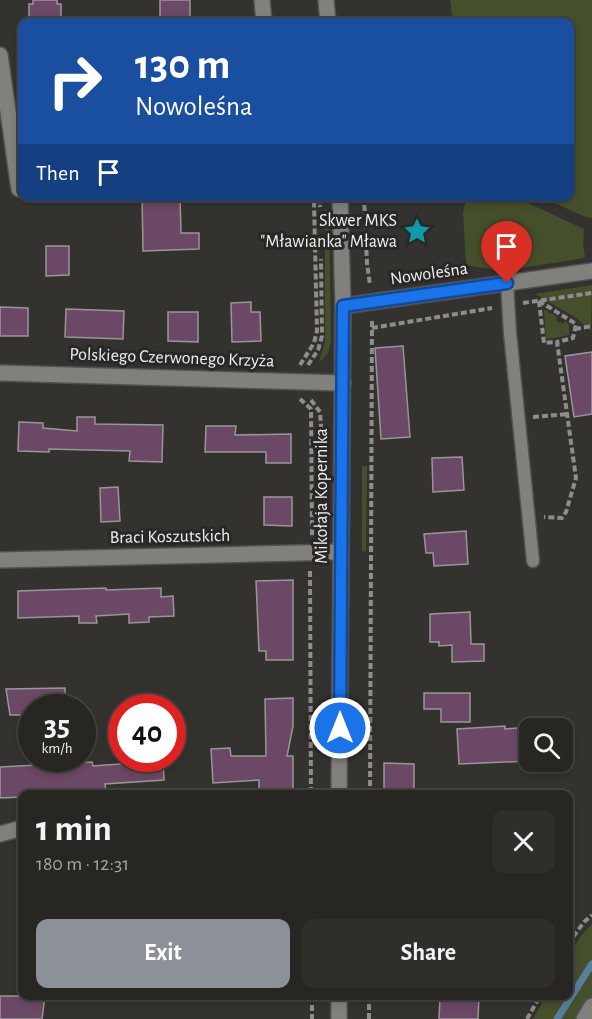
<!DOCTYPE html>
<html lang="en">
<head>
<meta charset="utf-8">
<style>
  body { margin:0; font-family:"Alegreya Sans",sans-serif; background:#2f2e2b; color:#f1f3f6; height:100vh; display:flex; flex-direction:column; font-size:22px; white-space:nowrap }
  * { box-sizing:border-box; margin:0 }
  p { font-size:20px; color:#a4a5a6 }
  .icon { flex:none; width:33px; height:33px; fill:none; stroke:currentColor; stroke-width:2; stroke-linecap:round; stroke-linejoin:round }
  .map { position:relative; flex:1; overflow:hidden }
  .details { position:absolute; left:18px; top:790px; width:555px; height:210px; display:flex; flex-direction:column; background:#272623; border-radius:12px; box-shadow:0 3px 9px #0003,0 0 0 2px #434341 }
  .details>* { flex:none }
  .top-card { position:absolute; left:18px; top:18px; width:556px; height:183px; border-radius:12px; box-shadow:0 3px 9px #0003,0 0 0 2px #434341; background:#1a4fa0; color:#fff; overflow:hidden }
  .fabs { position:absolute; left:519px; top:718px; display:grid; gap:12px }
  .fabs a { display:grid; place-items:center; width:54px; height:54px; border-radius:12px; background:#272623; box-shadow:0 3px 9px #0003,0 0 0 2px #434341; font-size:30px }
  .speed { position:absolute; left:18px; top:694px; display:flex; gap:12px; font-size:30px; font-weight:700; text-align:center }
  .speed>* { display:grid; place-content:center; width:78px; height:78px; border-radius:50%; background:#272623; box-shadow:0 3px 9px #0003,0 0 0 2px #434341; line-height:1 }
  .speed small { font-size:15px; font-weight:400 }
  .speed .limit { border:9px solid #d22; background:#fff; color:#111 }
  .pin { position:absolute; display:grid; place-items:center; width:51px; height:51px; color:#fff; margin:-62px -26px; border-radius:50% 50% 50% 0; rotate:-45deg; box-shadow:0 0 6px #0007 }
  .pin .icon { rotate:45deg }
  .me { position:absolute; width:66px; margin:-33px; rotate:0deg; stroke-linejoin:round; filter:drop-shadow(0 0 4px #0008) }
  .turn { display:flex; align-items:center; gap:21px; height:126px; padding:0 18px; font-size:27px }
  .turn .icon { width:78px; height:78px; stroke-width:2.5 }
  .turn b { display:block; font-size:42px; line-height:51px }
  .then { display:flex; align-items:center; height:57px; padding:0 18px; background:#0003; gap:12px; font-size:22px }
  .round { display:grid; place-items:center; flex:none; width:63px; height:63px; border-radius:12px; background:#2f2e2b }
  .headline { display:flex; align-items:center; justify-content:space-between; height:102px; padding:0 18px }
  h1 { font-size:36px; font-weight:700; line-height:45px }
  .primary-button { display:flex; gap:12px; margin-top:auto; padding:12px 18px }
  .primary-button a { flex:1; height:69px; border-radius:12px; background:#8c9099; color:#fff; font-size:24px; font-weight:700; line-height:69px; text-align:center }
  .primary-button a+a { background:#2f2e2b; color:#f1f3f6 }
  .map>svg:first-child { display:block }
  .green { fill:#464f2c }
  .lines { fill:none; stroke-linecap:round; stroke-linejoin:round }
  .stream { stroke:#577f9d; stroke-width:7 }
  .building { fill:#6b4865; stroke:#999698; stroke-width:1.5 }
  .service-casing { stroke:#53514f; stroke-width:15 }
  .minor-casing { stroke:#53514f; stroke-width:18 }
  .tertiary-casing { stroke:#53514f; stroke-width:18 }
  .path { stroke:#8e8d8b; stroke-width:4; stroke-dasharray:6 3; stroke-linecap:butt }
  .service { stroke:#82807d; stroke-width:12 }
  .minor { stroke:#82807d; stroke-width:15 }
  .tertiary { stroke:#82807d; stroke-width:15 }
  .route-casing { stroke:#114b97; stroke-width:15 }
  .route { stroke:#1a73e8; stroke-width:10 }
  .labels { text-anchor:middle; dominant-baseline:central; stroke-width:6; stroke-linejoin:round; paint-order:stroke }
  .poi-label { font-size:18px; fill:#f1f0ef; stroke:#2a2826; text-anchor:end }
  .street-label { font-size:18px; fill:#f1f0ef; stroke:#2a2826 }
</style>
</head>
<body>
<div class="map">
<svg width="592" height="1019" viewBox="0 0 592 1019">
  <rect width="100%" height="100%" fill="#34322f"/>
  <g class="green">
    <path d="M450,0h142v218l-6,-1 -34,-15 -7,-5 25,-1v-174h-117z"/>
    <path d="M467,197h54l9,7 54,25 -1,14 2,15 -83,13 -36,-6 -3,-53z"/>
    <path d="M325,209l4,1 2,131 -3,12 -9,9 6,-19z"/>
    <path d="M592,285l-1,46 -16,-14 -40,-23z"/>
    <path d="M545,310l12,7 -1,4 7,3 2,-3 4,4v10l-20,4 -3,-1 -2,-27z"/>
    <path d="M362,466h5l-1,86 -4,-1z"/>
    <path d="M592,924v75l-13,20h-46l13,-23h22l1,-39 11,-20z"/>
  </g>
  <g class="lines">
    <path class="stream" d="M557,1019l35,-55"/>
  </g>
  <g class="building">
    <path d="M33,0h24v4h4v18h-32v-18h4z"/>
    <rect x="160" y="0" width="30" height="22"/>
    <path d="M142,196h38l1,37h18v16l-56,2z"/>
    <path d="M46,246h23v29l-23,1z"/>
    <path d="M251,302v10h9l1,29 -29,1 -1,-39z"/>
    <path d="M0,307l28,1v28h-28z"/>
    <path d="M66,309l58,2 -1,28 -58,-2z"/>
    <path d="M168,312h30v30l-30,-1z"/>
    <path d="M403,346l7,91 -29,2 -6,-91z"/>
    <path d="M592,352v62l-18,3 -9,-61z"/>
    <path d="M77,417h18v7l68,1 -1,37 -33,-1 1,-10 -81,-2v3l-31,-1 1,-29 24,1v5l34,3z"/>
    <path d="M206,426h30l-1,9 56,-1v29h-25v-11h-61z"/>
    <path d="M462,457l2,33 -31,2 -1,-34z"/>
    <path d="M118,487l2,34 -19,1 -1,-34z"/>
    <path d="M264,497h28v29l-28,-1z"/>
    <path d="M466,531l2,33 -34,2 -1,-13h-7l-2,-19z"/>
    <path d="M293,580v80h-27v-9h-7l-3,-70z"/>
    <path d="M106,588v2l55,-2v9l12,-1 1,20 -25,1v5l-20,1v-9l-33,2 1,7h-18v-7l-61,2v-27z"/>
    <path d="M470,612l1,32h13v17l-32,1v-17l-13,1v-4h-9v-28z"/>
    <path d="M65,688v20h-33v7h-22l-4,-26z"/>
    <path d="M424,693h46v29h-29v-13h-17z"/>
    <path d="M293,698v28l-6,30h6v33h-34v-9l-46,3 -2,-34 19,-1 1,8h35l-1,-57z"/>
    <path d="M505,726v3l25,-2v34l-71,3 -2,-35z"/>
    <path d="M133,759h30l1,21 -59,4 1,8 -44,3h-40v2l-22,1v-31l92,-5 1,4 40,-3z"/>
    <path d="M384,763l30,1v31h-30z"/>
    <path d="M0,996h45l-3,23h-42z"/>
    <path d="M440,996l39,1 -1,22h-39z"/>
  </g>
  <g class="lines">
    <defs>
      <path id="service" d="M507,283l3,50 23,228"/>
      <g id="minor">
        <path d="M262,0l2,22"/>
        <path d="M0,55l19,134"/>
        <path d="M343,306l249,-35"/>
        <path d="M0,373l343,10"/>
        <path d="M0,560l340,-8"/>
        <path d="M0,834l22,-6"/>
        <path d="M584,1019l8,-13"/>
      </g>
      <g id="tertiary">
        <path d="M326,0l2,22"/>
        <path d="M339,795l4,-489 -3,-110"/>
        <path d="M339,1019v-23"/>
      </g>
    </defs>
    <use href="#service" class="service-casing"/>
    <use href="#minor" class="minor-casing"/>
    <use href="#tertiary" class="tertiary-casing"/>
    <g class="path">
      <path d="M319,196l1,11"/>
      <path d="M364,196l3,67 3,22"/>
      <path d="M539,301l5,42 13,-1 19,136 -10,34 -4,6 -18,-1"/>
      <path d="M539,301l37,23 -3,14 -16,4"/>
      <path d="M523,303l69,-10"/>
      <path d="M372,328l120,-20"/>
      <path d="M575,329l17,-3"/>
      <path d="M300,365l14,-22 3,-12 -3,-129 8,-1"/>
      <path d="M308,365l10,-15 4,-14 -1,-77"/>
      <path d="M300,399l11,10 1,128"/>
      <path d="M311,400l9,12 2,28"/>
      <path d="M533,417l35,-3"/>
      <path d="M310,571l1,224"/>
      <path d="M370,795l2,-475"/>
      <path d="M568,944l16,-22 8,-7"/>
      <path d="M312,996v23"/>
      <path d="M369,1019v-23"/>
      <path d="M527,1019l13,-23"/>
    </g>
    <use href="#service" class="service"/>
    <use href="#minor" class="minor"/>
    <use href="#tertiary" class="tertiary"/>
  </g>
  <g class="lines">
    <defs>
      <path id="route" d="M340,728l3,-422 164,-23"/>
    </defs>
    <use href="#route" class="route-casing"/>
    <use href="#route" class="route"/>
  </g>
  <defs>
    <symbol id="sight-bare" viewBox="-9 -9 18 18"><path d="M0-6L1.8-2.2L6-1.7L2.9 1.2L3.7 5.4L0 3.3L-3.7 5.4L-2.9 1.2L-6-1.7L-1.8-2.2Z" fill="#0f9aa8" stroke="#2a2826" stroke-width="2.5" paint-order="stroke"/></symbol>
  </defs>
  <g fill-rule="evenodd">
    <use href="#sight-bare" x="398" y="212" width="38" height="38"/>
  </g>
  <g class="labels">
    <g class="poi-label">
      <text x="397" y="221">Skwer MKS<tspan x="397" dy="21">"Mławianka" Mława</tspan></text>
    </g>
    <g class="street-label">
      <text transform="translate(429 274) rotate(-8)">Nowoleśna</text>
      <text transform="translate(172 358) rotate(2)">Polskiego Czerwonego Krzyża</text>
      <text transform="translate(322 496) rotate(-90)">Mikołaja Kopernika</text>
      <text transform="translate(170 537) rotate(-1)">Braci Koszutskich</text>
    </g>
  </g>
</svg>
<div class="fabs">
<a><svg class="icon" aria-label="search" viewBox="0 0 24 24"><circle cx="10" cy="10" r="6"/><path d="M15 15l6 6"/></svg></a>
</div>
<div class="speed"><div>35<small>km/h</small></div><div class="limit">40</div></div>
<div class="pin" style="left:507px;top:283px;background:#d93025"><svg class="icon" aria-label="arrive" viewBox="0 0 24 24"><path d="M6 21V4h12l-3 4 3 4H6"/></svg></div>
<svg class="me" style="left:340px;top:728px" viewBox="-20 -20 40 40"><circle r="17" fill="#1a73e8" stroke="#fff" stroke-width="3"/><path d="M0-11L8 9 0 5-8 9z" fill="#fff"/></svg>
<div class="top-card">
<div class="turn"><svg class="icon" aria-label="right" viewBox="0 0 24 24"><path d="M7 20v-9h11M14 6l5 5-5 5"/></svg><div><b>130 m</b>Nowoleśna</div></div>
<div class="then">Then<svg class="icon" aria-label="arrive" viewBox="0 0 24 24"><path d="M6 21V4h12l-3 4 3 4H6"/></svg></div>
</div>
<section class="details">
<div class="headline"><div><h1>1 min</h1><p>180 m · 12:31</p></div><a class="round"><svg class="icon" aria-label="close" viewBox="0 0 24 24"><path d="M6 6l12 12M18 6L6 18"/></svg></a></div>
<div class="primary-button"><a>Exit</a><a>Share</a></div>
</section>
</div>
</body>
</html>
